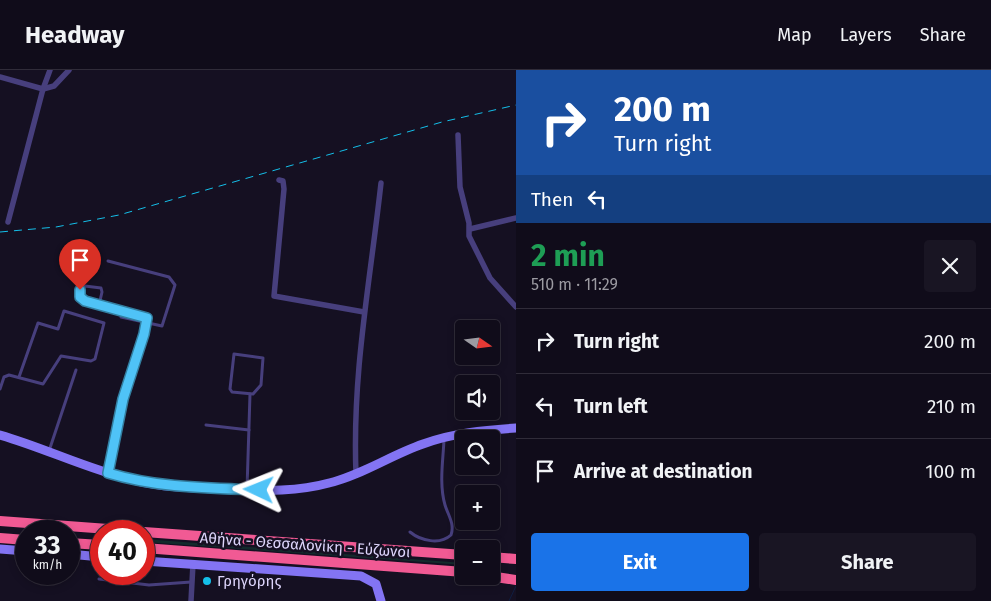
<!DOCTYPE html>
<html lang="en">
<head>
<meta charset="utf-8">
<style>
  body { margin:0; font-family:"Fira Sans",sans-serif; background:#191523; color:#f1f3f6; height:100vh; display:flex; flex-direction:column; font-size:19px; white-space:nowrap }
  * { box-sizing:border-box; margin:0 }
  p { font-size:16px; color:#9c9ba2 }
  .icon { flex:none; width:28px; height:28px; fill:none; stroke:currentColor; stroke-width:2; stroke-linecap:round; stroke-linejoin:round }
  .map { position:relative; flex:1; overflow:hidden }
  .sheet { display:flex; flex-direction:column; background:#100c1a; width:475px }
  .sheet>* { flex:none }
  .top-card { background:#1a4fa0; color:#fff; overflow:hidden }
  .needle { width:32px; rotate:104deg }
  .buttons { position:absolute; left:455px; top:250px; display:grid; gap:10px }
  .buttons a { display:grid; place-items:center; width:45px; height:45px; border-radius:5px; background:#100c1a; box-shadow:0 2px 8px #0003,0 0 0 1px #302c39; font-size:25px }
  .speed { position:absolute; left:15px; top:450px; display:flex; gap:10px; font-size:25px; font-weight:700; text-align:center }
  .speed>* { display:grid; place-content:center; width:65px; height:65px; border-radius:50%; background:#100c1a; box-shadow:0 2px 8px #0003,0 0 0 1px #302c39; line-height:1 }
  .speed small { font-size:12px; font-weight:400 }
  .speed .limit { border:8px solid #d22; background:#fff; color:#111 }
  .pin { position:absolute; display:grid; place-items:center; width:42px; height:42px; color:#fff; margin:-51px -21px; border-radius:50% 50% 50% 0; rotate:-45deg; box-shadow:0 0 5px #0007 }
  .pin .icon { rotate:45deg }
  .me { position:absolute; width:55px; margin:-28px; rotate:272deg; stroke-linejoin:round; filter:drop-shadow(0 0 4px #0008) }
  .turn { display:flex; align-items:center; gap:18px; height:105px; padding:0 15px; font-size:22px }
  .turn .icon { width:65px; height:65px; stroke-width:2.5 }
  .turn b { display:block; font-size:35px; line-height:42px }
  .then { display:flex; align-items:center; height:48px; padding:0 15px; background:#0003; gap:10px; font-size:19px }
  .round { display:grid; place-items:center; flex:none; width:52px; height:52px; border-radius:5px; background:#191523 }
  .head { display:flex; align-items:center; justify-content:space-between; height:85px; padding:0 15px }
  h1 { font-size:30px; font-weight:700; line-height:38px; color:#1e9e55 }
  .primary-button { display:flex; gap:10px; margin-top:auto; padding:10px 15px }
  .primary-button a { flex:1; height:58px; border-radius:5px; background:#1a73e8; color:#fff; font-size:20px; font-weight:700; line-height:58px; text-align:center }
  .primary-button a+a { background:#191523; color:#f1f3f6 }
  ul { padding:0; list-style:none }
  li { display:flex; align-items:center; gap:15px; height:65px; padding:0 15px; border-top:1px solid #302c39 }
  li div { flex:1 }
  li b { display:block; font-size:19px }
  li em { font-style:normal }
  header { display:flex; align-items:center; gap:30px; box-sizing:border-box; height:70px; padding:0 25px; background:#100c1a; border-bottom:1px solid #302c39 }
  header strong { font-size:24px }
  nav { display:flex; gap:28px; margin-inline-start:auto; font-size:18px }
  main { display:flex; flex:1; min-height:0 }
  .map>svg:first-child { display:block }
  .green { fill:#142a2c }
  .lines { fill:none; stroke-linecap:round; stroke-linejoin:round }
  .stream { stroke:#101e41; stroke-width:1 }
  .lane { stroke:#473f7d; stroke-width:3 }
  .street { stroke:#473f7d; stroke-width:5.5 }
  .secondary { stroke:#8374f3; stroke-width:9 }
  .highway { stroke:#f15a94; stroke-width:10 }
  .rail { stroke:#14bfe9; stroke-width:1; stroke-dasharray:8 6; stroke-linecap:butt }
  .route-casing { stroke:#337fa1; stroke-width:12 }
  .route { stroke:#4fc3f7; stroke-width:9 }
  .poi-dot { fill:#14bfe9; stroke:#151022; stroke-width:2 }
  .labels { text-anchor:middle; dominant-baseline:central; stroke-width:5; stroke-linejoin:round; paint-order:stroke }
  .street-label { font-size:15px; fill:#ddd5fb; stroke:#151022 }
  .poi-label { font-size:15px; fill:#ddd5fb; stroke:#151022; text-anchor:start }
</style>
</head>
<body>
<header>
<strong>Headway</strong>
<nav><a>Map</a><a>Layers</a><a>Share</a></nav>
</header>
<main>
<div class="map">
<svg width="516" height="531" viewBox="0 0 516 531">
  <rect width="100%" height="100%" fill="#151022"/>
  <path class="green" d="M144,469l320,24v2l-320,-23z"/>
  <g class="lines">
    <path class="stream" d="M509,531l7,-15"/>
    <g class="lane">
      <path d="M108,191l61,16 6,8 -13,41 -41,-9"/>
      <path d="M99,235l3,-13 -1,-4 -16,-2 -5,4v7c12,11 50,16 67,21l-3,16 -21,65 -15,72"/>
      <path d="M234,284l29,4 -2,27 -8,9 -21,-2 -2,-3z"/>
      <path d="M0,319l4,-12 5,-2 34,9 18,-28 30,5 4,-2 9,-36 -40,-12 -6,18 -20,-6 -19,54"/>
      <path d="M206,355l43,5"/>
      <path d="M49,381l27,-81"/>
      <path d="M247,419l3,-95"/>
      <path d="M410,462c11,9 30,13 41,3 4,-11 -3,-20 -6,-30 -6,-21 -2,-44 -1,-65"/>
      <path d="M99,509l50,6 42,-3"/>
    </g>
    <g class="street">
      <path d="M0,7l43,12 11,-3 15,-16"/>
      <path d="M458,65l2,52 9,36v13l21,42 26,29"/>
      <path d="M279,110l4,1 1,8 -10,107 90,16"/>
      <path d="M8,152l35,-133 7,-19"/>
      <path d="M470,159l46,-11"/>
      <path d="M356,404c-4,-101 14,-191 25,-291"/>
      <path d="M191,531l2,-37"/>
    </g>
    <g class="secondary">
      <path d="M0,365c45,13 87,34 133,45 28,7 57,8 86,9 37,1 74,4 110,-6 33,-8 62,-28 94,-39 30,-11 61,-14 93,-16"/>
      <path d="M0,479l26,2"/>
      <path d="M69,484l32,3"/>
      <path d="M144,491l217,15 15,8 5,17"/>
    </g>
    <g class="highway">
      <path d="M0,451l135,10"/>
      <path d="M144,462l320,23"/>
      <path d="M0,468l26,2"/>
      <path d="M69,473l32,2"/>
      <path d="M144,478l320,24"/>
      <path d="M491,487l25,2"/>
      <path d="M489,506l27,4"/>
    </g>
    <path class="rail" d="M0,162l56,-5 63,-12 323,-93 74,-17"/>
  </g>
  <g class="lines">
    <defs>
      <path id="route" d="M80,220v7l5,4 62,17 -3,16 -21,65 -15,74c50,15 99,15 151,17"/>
    </defs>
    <use href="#route" class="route-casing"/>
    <use href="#route" class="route"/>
  </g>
  <circle class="poi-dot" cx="207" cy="511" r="5"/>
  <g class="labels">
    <g class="street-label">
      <text transform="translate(305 475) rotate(4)">Αθήνα - Θεσσαλονίκη - Εύζωνοι</text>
    </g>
    <g class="poi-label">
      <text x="217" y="511">Γρηγόρης</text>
    </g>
  </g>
</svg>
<div class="buttons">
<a><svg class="needle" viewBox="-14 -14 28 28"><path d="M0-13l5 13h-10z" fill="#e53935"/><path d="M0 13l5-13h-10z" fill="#9c9ba2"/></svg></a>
<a><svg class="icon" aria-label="sound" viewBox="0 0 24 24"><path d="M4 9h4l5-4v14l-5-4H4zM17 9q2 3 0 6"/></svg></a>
<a><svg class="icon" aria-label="search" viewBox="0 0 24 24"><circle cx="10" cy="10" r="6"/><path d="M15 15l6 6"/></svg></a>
<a>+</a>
<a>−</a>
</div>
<div class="speed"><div>33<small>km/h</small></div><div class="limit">40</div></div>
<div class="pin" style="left:80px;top:220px;background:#d93025"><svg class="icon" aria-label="arrive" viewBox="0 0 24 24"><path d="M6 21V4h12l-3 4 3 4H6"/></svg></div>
<svg class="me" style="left:259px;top:420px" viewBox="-20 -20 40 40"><path d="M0-17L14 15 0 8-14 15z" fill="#4fc3f7" stroke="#fff" stroke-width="4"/></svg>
</div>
<section class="sheet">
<div class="top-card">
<div class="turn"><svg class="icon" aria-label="right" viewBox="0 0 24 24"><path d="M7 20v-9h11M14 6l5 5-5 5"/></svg><div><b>200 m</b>Turn right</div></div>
<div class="then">Then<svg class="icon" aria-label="left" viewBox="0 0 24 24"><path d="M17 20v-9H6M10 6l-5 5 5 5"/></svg></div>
</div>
<div class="head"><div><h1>2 min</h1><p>510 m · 11:29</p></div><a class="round"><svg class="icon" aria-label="close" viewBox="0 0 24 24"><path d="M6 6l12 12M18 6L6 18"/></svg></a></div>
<ul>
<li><svg class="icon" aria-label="right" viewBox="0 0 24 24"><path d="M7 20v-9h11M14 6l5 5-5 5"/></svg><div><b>Turn right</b></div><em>200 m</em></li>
<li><svg class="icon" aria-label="left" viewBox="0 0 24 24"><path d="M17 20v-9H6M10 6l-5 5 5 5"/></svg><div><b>Turn left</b></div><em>210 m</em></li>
<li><svg class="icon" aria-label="arrive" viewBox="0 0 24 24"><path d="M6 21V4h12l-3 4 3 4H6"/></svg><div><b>Arrive at destination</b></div><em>100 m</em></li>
</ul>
<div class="primary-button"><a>Exit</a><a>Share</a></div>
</section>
</main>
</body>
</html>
